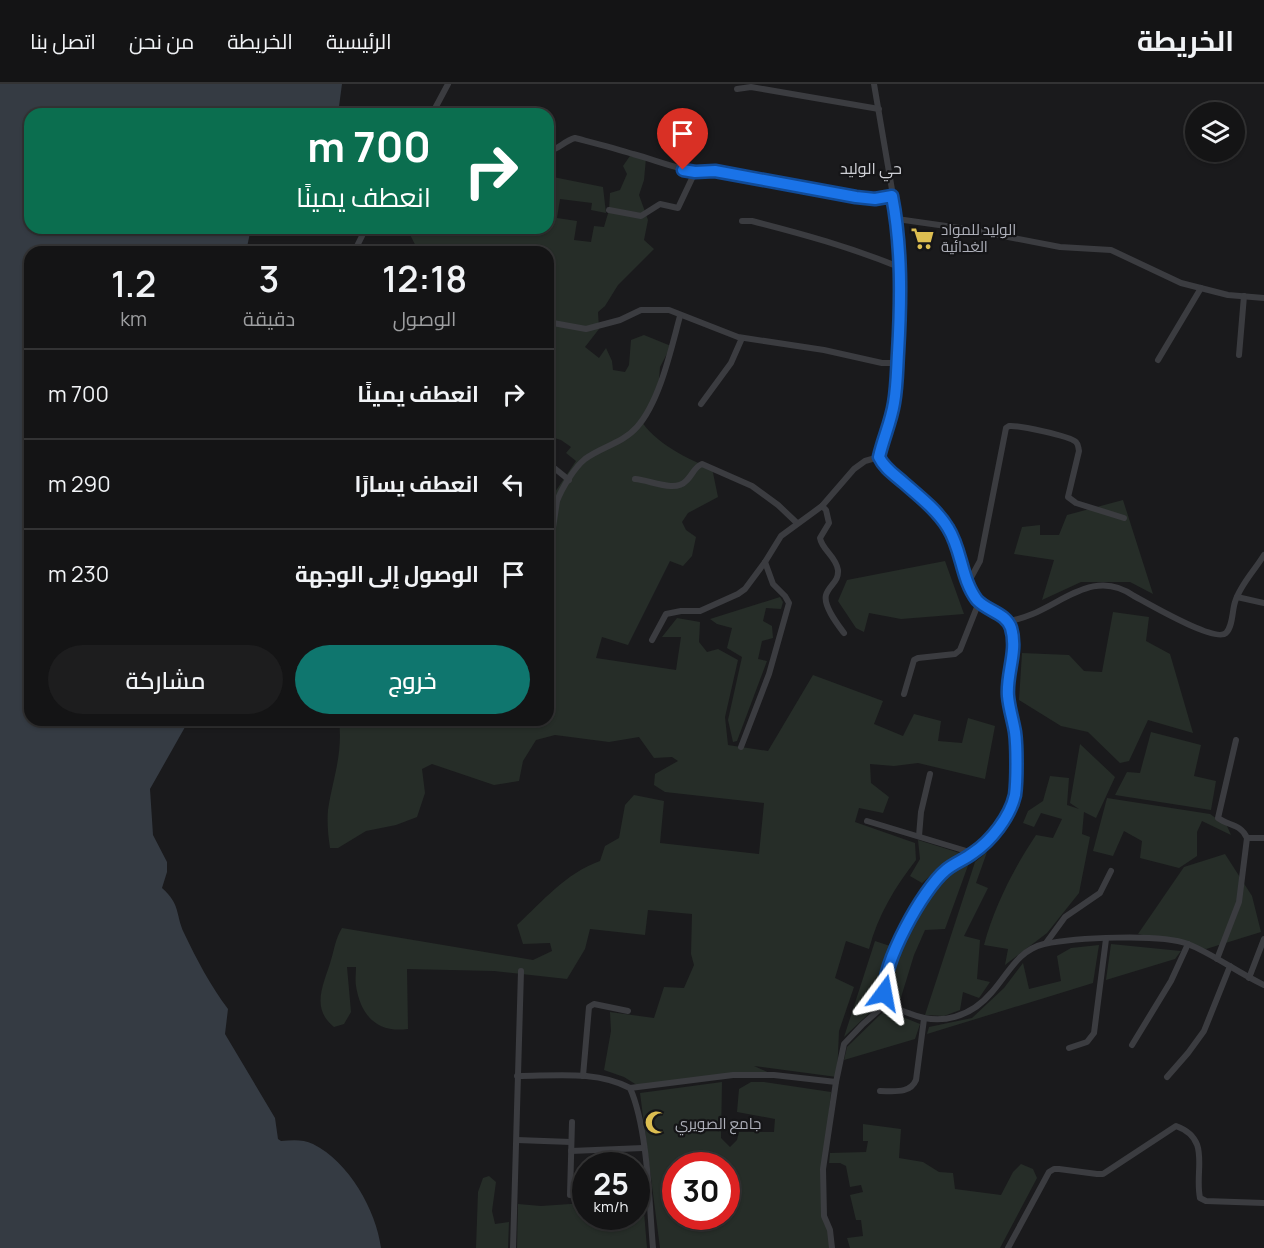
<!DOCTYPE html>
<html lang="ar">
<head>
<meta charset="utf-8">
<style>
  body { margin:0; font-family:Manrope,Cairo,sans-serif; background:#1d1d1e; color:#f1f3f6; direction:rtl; height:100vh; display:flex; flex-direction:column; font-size:22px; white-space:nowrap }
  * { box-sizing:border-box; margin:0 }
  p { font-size:20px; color:#9d9ea0 }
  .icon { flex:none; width:33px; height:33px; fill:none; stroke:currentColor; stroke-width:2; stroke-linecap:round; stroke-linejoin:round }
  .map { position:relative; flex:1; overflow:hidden; direction:ltr }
  .drawer { position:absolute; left:24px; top:162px; width:530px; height:480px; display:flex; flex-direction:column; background:#141415; border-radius:18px; box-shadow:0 2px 4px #0004,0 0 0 2px #333334; direction:rtl }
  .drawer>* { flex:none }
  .hud { position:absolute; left:24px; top:24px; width:530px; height:126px; border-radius:18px; box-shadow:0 2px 4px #0004,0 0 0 2px #333334; direction:rtl; background:#0b6e4f; color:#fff; overflow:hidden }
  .fabs { position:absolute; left:1185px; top:18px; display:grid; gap:12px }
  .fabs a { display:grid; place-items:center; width:60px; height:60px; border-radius:50%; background:#141415; box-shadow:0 2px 4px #0004,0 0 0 2px #333334; font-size:30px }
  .speed { position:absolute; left:572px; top:1068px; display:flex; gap:12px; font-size:30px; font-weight:700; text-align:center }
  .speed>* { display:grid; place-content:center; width:78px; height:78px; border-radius:50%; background:#141415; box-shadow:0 2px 4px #0004,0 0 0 2px #333334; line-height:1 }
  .speed small { font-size:15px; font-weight:400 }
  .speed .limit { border:9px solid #d22; background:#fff; color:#111 }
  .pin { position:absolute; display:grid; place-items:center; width:51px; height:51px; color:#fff; margin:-62px -26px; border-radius:50% 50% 50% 0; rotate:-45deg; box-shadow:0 0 6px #0007 }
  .pin .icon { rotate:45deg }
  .me { position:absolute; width:66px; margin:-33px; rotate:13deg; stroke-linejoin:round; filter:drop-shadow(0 0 4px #0008) }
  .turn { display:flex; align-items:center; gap:21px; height:126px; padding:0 24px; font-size:27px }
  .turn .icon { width:78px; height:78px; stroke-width:2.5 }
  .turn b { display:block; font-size:42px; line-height:51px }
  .eta { display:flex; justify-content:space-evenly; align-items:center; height:102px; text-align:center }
  .eta b { font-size:36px; font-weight:600; line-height:42px }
  .primary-button { display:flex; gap:12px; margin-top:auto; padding:12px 24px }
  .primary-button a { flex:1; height:69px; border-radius:36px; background:#0f766e; color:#fff; font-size:24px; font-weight:600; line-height:69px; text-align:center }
  .primary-button a+a { background:#1d1d1e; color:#f1f3f6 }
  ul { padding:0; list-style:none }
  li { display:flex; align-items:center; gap:18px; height:90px; padding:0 24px; border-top:2px solid #333334 }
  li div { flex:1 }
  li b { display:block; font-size:22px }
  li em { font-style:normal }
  header { display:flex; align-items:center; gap:36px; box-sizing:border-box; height:84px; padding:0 30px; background:#141415; border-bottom:2px solid #333334 }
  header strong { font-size:28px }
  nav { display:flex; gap:33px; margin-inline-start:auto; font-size:21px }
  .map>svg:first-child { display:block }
  .green { fill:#262d28; fill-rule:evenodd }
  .water { fill:#353b43 }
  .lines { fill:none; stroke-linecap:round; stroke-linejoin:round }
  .minor { stroke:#3b3c40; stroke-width:6 }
  .route-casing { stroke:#114b97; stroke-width:15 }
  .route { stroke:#1a73e8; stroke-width:10 }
  .labels { text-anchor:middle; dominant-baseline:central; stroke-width:4.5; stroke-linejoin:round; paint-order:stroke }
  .poi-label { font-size:15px; fill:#aeb0ba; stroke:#151517; text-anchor:start }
  .neighbourhood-label { font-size:16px; fill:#cfd0d6; stroke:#151517 }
</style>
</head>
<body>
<header>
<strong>الخريطة</strong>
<nav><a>الرئيسية</a><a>الخريطة</a><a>من نحن</a><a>اتصل بنا</a></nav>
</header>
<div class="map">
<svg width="1264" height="1164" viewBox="0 0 1264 1164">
  <rect width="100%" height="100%" fill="#1a1a1c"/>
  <g class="green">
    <path d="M632,69l14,5 -2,22 -5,15 9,25 -4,20 10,9 -36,36 -13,21 -7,6 1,17 -14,18 14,11 7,-10 6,13 1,9 12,2 4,-7 2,-25 13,-5 27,11 -11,21 -2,25 -17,28c10,20 50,42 71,48l6,29 -30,16 -6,9 4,8 10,7 -4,19 -9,10 -13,-5 -42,84 -26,-8 -6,21 80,12 5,-33h-19l15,-19 23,4 -1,20 8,10 11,-3 20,11 -13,57 3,28 40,6 45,-76 70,26 -9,23 29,12 11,-22 27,7 -3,20 24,2 6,-25 27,8 -10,53 -67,-16 -24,3 -24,-2 1,19 18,14 -6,16 -24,-5 -4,14 60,21 1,17c-21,27 -38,55 -47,89l-23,-8 -11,37 19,9 -15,44 -2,46 -83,-11 20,9h-41l-93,12 -16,-10 -20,-7 7,-39 -1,-19 44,6 10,-31 20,1 10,-23 -3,-11 1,-40 -44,-4 -3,25 -55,-6 -5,20 -18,30 -73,-8 -87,-2 1,60c-30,4 -47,-12 -52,-43 -1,-6 0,-13 0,-19h-9l4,45 -7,12 -10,3c-24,-19 -10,-43 -3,-67 4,-13 4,-20 11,-32l191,32 19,-9 -2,-8 -27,1 -6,-19c26,-24 49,-52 83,-64l5,-15 14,-8 6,-33 9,-10 30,6 -4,42 99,11 5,-51 -99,-11 -11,-7 1,-11 23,-13 -6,-4 -18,1 -15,-21 -30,5 -54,-7 -19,5 -13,21 -4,20 -25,4 -62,-21 -10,5 3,24 -8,24 -21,8 -30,6 -28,17h-8c-2,-13 -3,-26 -2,-38 5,-33 15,-55 11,-90h163l30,6 2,-6h14v-159l6,-34 -6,-18 7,-17 21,-31 -10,-8 5,-6 -10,-7 -13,-4v-184h-129l-11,-21 1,-3h139v-52l55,11 3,26 -15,-3 1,-7 -32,-4 -3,19 20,3 -3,19 17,2 3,-16 10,1 5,-17 1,-17 10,-3 7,-16 -4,-8z"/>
    <path d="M1123,416l30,94 -23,-12h-49l-39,18 12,-40 -40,-6 8,-27 18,-2v10h19l8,-20z"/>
    <path d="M945,477l19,53 -63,5 -32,-6 -5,19 -8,-4 -18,-27 9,-21z"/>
    <path d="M780,513l3,5 -2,7 -15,-1 -3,13 9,5 1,12 -11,3 -4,18 9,2 -30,80 -4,1 -5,-22 14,-63 -15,-9 5,-20 -15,-4 -7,-5z"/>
    <path d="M1113,528l36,5 -3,24 24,13 23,79 -45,-13 -19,41 -9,2 -32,-31 -27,-6 -42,-26 3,-47 47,2 15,16 18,1z"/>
    <path d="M1151,648l50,13 -7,31 22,5 -5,29 -96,-15 12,-23 13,1z"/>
    <path d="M1080,660l35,33 -19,41 -12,-6 -2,22 8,3 -11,56 -32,40 -42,32 3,-16 -24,-4c10,-38 30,-77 52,-110l17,3 9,-19 -21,-6 -7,14 -11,-4 5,-12 15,-10 7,-25 19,2 -2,27 12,4 -9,-6z"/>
    <path d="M1107,714l103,16 17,12 4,9 -29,-14 -5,11v24l-18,12 -39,-10 2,-17 -18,-10 -11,25 -20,-5z"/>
    <path d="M918,756l45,14 -14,6 -27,23 -12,-7 10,-17z"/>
    <path d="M987,768l-11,31 12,5 -24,48 16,4 -3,39 13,3 -11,16 -16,-6 -3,18 -16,6 -19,-1 50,-153z"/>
    <path d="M1225,770l27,42 9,36 -55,17 -68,-15 46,-67z"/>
    <path d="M970,776l-25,69 -20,1 -11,25 -15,49 -10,-7 -1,-12 27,-68 22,-34z"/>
    <path d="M875,857l15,5 -9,26 -1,31 -36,34z"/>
    <path d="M1111,860l70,7 -6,8 -69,21z"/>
    <path d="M1099,861l-6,38 -166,51 2,-7 43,-9 32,-30 19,-25 6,26 32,-8 -4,-25 14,-8z"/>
    <path d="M885,926l35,14 -5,15 -71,21 3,-13z"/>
    <path d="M722,998l-1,56 9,9 7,-7 2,-8h35l1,-13 -38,-7 2,-23 12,-7h13l67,10 -8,77v37l9,42h-172l-20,-155zM675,1082h51v50h-51z"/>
    <path d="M863,1040l38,5 -2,29 24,4 16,10 14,1 2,16 46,6 12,-23 8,-8 12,5 4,9 -37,70h-150l-3,-10 16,-2 -2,-16h-5l-6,-25 13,-3 -2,-7 -11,2 -4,-21 -6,-3h-11l1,-10 36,-1 2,-11h-5z"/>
    <path d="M640,1080l7,84h-130l1,-44 23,2 44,-3v13h51v-50l-17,-1z"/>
    <path d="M489,1092l7,6 -4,29 3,13 14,-2 -1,26h-32l2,-56 5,-14z"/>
  </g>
  <path class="water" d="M0,0h342l-4,30h-308v114h221l-5,24h-216v468h159l-39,69 3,46 14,27v10l-5,16c19,17 13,25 22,45 13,27 26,52 44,76l-3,25 50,84 3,21 3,2c11,-1 22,-2 32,3 36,18 63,66 68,104h-381z"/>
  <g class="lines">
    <g class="minor">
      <path d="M874,0l23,135 3,100 -6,83 -2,16 -13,39c6,15 46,44 60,59 19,22 20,52 34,77 9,14 30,18 37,32 10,20 -3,46 -2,67 0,14 5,27 7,40 3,21 3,62 -7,81 -7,14 -21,31 -35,41 -9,6 -19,9 -27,16 -28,23 -40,57 -53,88 -5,12 -13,27 -8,40 4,9 17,13 26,16 30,12 60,3 81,-22 16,-18 26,-42 52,-48 30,-6 116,-11 144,0 27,11 50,29 76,41"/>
      <path d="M737,5l14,-2 128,22"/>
      <path d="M432,30l16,-30"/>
      <path d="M548,67c10,-1 16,-10 27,-13 19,5 39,10 58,16 30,8 50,19 82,17l141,26 19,2 17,-3"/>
      <path d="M609,126l32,6 19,-12 18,4 17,-36"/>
      <path d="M897,135l70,10 93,18 51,3 70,33 47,12 36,3"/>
      <path d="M742,137h10c51,13 98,26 147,46"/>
      <path d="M354,168l12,-24"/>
      <path d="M548,239h5l33,6 34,-9 21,-10h28l69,27 86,13 58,13h15"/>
      <path d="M1239,271l5,-59"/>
      <path d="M1158,276l43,-72"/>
      <path d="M701,320l30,-41 11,-25"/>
      <path d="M548,356v3"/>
      <path d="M548,379l21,17"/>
      <path d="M635,395c15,1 40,14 51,2 6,-5 8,-14 16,-17l50,22 26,19 19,18"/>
      <path d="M822,422l4,4 3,13 -9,15c2,12 16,18 18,32 1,12 -9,15 -12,25 -3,11 12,30 18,38"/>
      <path d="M548,477l9,-60c5,-13 17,-33 28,-42 16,-12 38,-16 52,-32 23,-26 34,-78 43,-111"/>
      <path d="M968,499l12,-22 26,-133 3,-2c9,-1 61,10 67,16 3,3 2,5 3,9l-11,46 8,6 48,15"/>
      <path d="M1237,513l27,6"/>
      <path d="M1007,537c46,-4 81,-58 127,-25 13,7 81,47 92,37 7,-7 6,-22 9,-31 5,-17 20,-32 29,-47"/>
      <path d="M652,556l14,-26 15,-3h19l38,-17 7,-5 20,-27 16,-26 41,-30 32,-37 11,-8 14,-4"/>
      <path d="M904,610l10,-34 4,-2 37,-4 5,-4 19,-48"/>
      <path d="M741,663l28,-73 20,-71 -4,-7 -12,-12 -8,-22"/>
      <path d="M867,737l106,32"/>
      <path d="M919,752l2,-24 9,-38"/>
      <path d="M1247,754h17"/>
      <path d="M1046,859l19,-26 35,-24 11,-22"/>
      <path d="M1217,875l22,-57 8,-64c-6,-14 -18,-12 -29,-20l18,-78"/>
      <path d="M1249,894l15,-39"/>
      <path d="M1132,961l39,-64 17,-37"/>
      <path d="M1069,964l18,-6 7,-9 12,-94"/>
      <path d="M517,992c37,0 79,-6 113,12 18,41 19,114 23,160"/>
      <path d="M583,992l6,-69 5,-3 34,7"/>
      <path d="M1167,993l21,-24 16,-22 26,-65"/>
      <path d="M630,1004l103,-13h41l62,7"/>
      <path d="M880,1007c14,0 30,3 36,-11l8,-61"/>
      <path d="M517,1056l54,2"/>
      <path d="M571,1067l72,-3"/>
      <path d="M570,1111l2,-73"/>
      <path d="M513,1164l8,-277"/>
      <path d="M832,1164l-2,-18 -6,-14 -1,-47 13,-87 8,-38 19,-20 25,-22"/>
      <path d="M1008,1164l41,-76 5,-3h5l38,5h6l73,-48c36,13 18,44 24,72l6,3 58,2"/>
    </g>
  </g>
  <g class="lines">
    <defs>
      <path id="route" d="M683,86l12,2 20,-1 141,26 19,2 17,-3c10,51 9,105 6,157 -1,17 -1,33 -4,50 -3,19 -11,36 -15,54 5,11 16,18 25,26 15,13 34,28 44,45 14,22 13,51 29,72 10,11 29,13 34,28 7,23 -5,46 -3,68 1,12 5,24 7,36 2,14 2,49 0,63 -5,22 -24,46 -42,58 -9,7 -19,10 -27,17 -24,20 -63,92 -62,123"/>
    </defs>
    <use href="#route" class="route-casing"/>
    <use href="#route" class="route"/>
  </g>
  <defs>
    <symbol id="supermarket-bare" viewBox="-9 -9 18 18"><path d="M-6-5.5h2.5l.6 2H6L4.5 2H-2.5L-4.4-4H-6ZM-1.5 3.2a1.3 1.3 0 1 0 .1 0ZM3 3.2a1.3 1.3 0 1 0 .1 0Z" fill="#ddbe51" stroke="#151517" stroke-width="2.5" paint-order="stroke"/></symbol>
    <symbol id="mosque-bare" viewBox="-9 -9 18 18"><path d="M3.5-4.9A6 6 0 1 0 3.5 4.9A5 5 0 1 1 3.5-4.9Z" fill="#ddbe51" stroke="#151517" stroke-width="2.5" paint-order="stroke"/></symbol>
  </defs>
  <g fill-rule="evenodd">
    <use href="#supermarket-bare" x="906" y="138" width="33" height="33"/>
    <use href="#mosque-bare" x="640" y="1022" width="33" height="33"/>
  </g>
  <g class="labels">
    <g class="poi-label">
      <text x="941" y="145">الوليد للمواد<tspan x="941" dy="17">الغدائية</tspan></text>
      <text x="675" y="1039">جامع الصويري</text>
    </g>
    <g class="neighbourhood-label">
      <text x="871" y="84">حي الوليد</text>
    </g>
  </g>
</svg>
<div class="fabs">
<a><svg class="icon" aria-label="layers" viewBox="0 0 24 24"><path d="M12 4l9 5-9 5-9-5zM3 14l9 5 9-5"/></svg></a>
</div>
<div class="speed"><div>25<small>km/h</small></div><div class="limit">30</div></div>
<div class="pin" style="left:683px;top:86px;background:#d93025"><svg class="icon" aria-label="arrive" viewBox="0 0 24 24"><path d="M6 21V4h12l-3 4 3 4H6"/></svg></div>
<svg class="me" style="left:884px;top:909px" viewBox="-20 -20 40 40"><path d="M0-17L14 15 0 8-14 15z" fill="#1a73e8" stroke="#fff" stroke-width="4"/></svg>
<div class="hud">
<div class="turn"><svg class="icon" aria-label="right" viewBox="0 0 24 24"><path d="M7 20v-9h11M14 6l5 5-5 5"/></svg><div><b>700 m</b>انعطف يمينًا</div></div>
</div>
<section class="drawer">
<div class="eta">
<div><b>12:18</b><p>الوصول</p></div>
<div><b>3</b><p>دقيقة</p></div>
<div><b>1.2</b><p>km</p></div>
</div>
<ul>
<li><svg class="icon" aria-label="right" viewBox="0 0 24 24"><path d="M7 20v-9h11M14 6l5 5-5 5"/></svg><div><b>انعطف يمينًا</b></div><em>700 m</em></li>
<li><svg class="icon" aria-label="left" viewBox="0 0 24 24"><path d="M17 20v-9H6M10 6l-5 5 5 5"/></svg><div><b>انعطف يسارًا</b></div><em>290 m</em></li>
<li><svg class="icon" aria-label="arrive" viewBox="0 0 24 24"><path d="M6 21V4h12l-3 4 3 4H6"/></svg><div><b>الوصول إلى الوجهة</b></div><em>230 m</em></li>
</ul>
<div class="primary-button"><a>خروج</a><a>مشاركة</a></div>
</section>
</div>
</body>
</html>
